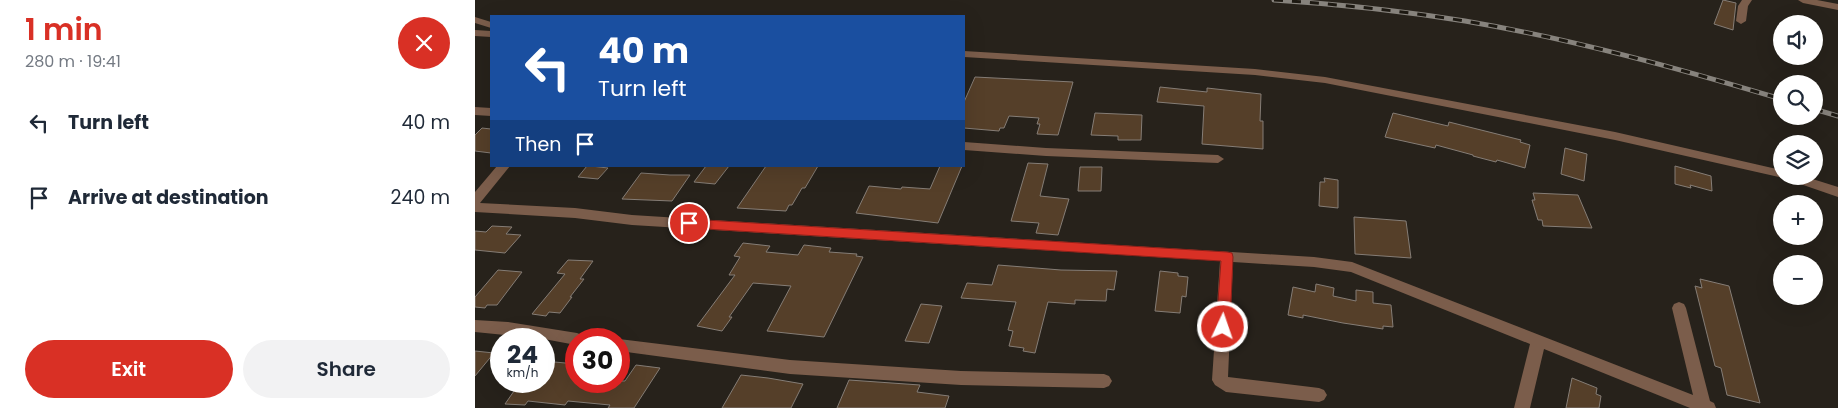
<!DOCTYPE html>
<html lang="en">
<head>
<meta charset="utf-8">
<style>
  body { margin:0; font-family:Poppins,sans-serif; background:#f2f2f3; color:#1f2937; height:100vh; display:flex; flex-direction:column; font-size:19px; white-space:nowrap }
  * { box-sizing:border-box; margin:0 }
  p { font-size:16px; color:#747a83 }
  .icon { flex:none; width:28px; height:28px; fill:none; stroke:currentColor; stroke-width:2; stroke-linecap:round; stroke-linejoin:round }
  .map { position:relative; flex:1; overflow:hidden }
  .drawer { display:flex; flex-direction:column; background:#fff; width:475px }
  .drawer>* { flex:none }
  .banner { position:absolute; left:15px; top:15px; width:475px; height:152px; border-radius:0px; box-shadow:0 5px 20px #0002; background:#1a4fa0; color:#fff; overflow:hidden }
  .buttons { position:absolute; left:1298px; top:15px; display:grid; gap:10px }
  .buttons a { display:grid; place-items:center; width:50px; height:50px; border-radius:50%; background:#fff; box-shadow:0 5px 20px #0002; font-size:25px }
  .speed { position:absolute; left:15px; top:328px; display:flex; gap:10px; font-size:25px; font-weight:700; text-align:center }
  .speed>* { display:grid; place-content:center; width:65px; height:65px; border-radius:50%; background:#fff; box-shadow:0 5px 20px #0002; line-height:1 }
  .speed small { font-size:12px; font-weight:400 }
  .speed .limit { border:8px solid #d22; background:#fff; color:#111 }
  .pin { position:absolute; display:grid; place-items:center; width:42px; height:42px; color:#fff; margin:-21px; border:2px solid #fff; border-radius:50%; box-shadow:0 1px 5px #0007 }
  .me { position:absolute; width:55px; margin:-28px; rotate:3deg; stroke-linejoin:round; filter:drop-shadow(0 0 4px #0008) }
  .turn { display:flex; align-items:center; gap:18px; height:105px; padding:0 25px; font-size:22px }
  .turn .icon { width:65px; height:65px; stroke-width:2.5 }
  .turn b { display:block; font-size:35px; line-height:42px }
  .then { display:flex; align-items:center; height:48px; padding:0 25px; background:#0003; gap:10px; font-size:19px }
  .round { display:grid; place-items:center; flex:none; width:52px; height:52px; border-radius:26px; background:#f2f2f3 }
  .summary { display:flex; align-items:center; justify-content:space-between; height:85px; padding:0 25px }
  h1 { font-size:30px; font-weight:600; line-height:38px; color:#d93025 }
  .action { display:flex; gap:10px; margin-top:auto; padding:10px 25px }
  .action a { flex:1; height:58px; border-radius:30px; background:#d93025; color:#fff; font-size:20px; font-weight:600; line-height:58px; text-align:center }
  .action a+a { background:#f2f2f3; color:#1f2937 }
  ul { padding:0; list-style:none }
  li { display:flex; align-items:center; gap:15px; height:75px; padding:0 25px }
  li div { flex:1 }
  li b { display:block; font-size:19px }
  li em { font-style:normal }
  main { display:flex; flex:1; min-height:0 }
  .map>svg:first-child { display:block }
  .building { fill:#553f29; stroke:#857d76 }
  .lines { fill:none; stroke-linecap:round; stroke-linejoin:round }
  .minor { fill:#7b5d4b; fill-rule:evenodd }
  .rail-casing { stroke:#87837d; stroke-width:5 }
  .rail { stroke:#1d1912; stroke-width:3; stroke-dasharray:9; stroke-linecap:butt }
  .route { fill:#d93025; stroke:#8d1f18 }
</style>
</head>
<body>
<main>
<section class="drawer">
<div class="summary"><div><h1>1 min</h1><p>280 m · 19:41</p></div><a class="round" style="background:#d93025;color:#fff"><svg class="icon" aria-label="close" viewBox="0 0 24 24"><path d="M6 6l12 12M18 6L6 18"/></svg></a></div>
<ul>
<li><svg class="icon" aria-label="left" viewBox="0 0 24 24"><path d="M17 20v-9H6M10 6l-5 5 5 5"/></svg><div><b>Turn left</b></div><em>40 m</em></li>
<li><svg class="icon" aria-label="arrive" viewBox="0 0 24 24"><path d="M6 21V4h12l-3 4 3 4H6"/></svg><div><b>Arrive at destination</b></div><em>240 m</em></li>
</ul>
<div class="action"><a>Exit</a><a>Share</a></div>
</section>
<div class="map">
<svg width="1363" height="408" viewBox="0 0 1363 408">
  <rect width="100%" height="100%" fill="#27221b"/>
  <g class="building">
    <path d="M1248,0l13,3 -3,27 -19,-6z"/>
    <path d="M500,77l98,5 -15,53 -21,-1 3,-10h-3l2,-6 -30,-2 -5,12h-4l-1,3 -35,-3v-26z"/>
    <path d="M685,87l47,5v-4l54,6 -1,27h3v28l-61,-5 2,-38 -47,-4z"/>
    <path d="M620,113l47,2 -1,25h-23v-4l-27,-1z"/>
    <path d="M918,113l55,13 1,-4 72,18 -1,2 10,3 -5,23 -28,-8 -1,2 -23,-6v-1l-37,-10 -1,3 -50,-11z"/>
    <path d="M7,128l9,1v24l-16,-2v-16z"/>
    <path d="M1090,148l22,6 -3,27 -23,-7z"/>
    <path d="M553,163l20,1 -8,32 29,3 -11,36 -22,-2 3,-10 -28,-2z"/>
    <path d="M112,166h4l17,2 -10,11 -20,-2z"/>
    <path d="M231,166h23l-14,18 -21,-2z"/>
    <path d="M291,166h52l-13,22h-3l-10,17h-3l-3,6 -49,-3z"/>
    <path d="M465,166h22l-24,57 -82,-10 13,-27 32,3 1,-2 28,2z"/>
    <path d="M1200,166l36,10 1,15 -22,-6 1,3 -16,-4z"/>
    <path d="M605,167h22l-1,24h-23z"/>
    <path d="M166,173l29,2h20l-18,26 -50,-2z"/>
    <path d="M849,178l14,2v28l-19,-2 1,-24h5z"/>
    <path d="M1058,193l45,2 14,33 -49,-2 -1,-6h-4l-6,-20h3z"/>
    <path d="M879,217l52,4 5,37 -56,-4z"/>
    <path d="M17,226l20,1 -6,7 15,1 -16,18 -30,-3v-19l11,1z"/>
    <path d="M268,243l27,3 -4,6 32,3 6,-10 27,3 -2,4 28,2 -1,2 7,1 -39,80 -57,-6 24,-45 -38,-3 -24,34h3l-10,14 -25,-5 38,-51h-6l11,-18 -6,-1z"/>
    <path d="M93,260l25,1 -13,18h4l-14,18h2l-12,16 -11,-1 -3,4 -14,-2 33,-40 -8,-1z"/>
    <path d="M523,265l63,5 56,1 -3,19 -7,-1 -1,12 -31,-1v4l-27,-2 -13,51 -12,-2 1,-3 -15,-2 4,-15 -5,-1 8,-28 -55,-4 6,-15 25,2z"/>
    <path d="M23,270l24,2 -25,33h-10l-2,3 -10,-1v-10z"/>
    <path d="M685,271l18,2v3l10,1 -2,20 -4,-1 -2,17 -25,-2z"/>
    <path d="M1225,279l29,7 31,117 -33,-8 -6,-27 -6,-2 -20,-80 7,2z"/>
    <path d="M841,284l18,4 -1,8 23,5v-11l17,2v11l18,2 2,22 -10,-1v3l-40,-6 -40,-8v3l-15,-3 5,-28 22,5z"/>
    <path d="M446,304l21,2 -13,37 -24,-2z"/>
    <path d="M0,351l19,2 -19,23z"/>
    <path d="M69,361l32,3v17h49l11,-16 24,3 -26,40h-26l2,-3 -42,-4 -3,4 -37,-4 -3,4 -20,-1 16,-23h23z"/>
    <path d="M266,375l27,3 35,6 -12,24h-69z"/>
    <path d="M1097,378l25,10 -1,6 5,2 -2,12h-33z"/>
    <path d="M374,380l71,5 -3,7 32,4 -4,12h-108z"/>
  </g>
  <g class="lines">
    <g class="minor">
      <path d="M1267,0h10l-4,6 -2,15 -5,3 -5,-3 2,-15z"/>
      <path d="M1323,0h19l21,4v6l-35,-7z"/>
      <path d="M0,17l16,5v6l-16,-5z"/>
      <path d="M0,30l16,1v6l-16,-1z"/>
      <path d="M489,51l291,18 70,8 290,55 166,38v6h22l35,11v10l-55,-19 -168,-38 -290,-57 -70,-8 -291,-18z"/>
      <path d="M0,107l16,1v8l-16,-1z"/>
      <path d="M489,142l82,6 172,7 6,4 -6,4 -172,-7 -82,-6z"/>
      <path d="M22,166h13l-30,37 95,5 57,7 682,42 38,5 341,133 -21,-87 2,-4 5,-2 5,2 2,4 24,93 4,2 2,5h-26l-146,-59 -14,59h-16l16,-64 -179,-72 -37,-5 -81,-5 -5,115 91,11 5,2 3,5 -3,5 -5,2 -93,-10 -11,-7 -3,-5 8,-119 -588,-36 -57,-7 -100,-6v-20z"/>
      <path d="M0,320l33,2 69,11 5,2 2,4h-8v6l-32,-6 -69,-7z"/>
      <path d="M144,339l171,21 171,11 143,3 5,2 3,5 -3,5 -5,2 -143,-3 -171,-11 -171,-23z"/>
    </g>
    <defs>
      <g id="rail">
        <path d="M799,0c64,4 128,11 191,21 107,18 212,47 316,78"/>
        <path d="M1339,109l24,7"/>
      </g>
    </defs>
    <use href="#rail" class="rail-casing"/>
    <use href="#rail" class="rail"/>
  </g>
  <path class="route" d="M214,219l538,33 5,1 1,4 -3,70 -2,4 -5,1 -5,-1 -2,-4 5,-66 -532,-33 -6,-5z"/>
</svg>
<div class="buttons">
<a><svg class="icon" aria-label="sound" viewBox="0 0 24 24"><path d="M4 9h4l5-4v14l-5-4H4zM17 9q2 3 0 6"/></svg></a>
<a><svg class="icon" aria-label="search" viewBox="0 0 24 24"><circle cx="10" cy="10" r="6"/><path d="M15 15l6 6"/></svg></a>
<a><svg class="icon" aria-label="layers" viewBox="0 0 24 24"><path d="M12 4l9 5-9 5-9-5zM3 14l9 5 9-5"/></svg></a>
<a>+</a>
<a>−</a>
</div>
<div class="speed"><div>24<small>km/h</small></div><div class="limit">30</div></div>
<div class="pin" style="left:214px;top:223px;background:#d93025"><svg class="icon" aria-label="arrive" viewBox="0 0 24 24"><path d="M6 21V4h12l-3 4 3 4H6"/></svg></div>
<svg class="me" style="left:748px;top:327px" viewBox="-20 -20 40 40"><circle r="17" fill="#d93025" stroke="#fff" stroke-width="3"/><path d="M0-11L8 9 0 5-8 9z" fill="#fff"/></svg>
<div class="banner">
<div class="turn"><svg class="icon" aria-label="left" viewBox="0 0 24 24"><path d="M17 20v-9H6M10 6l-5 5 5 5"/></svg><div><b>40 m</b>Turn left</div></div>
<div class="then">Then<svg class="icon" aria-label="arrive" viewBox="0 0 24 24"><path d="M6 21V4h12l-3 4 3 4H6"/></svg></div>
</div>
</div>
</main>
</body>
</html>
